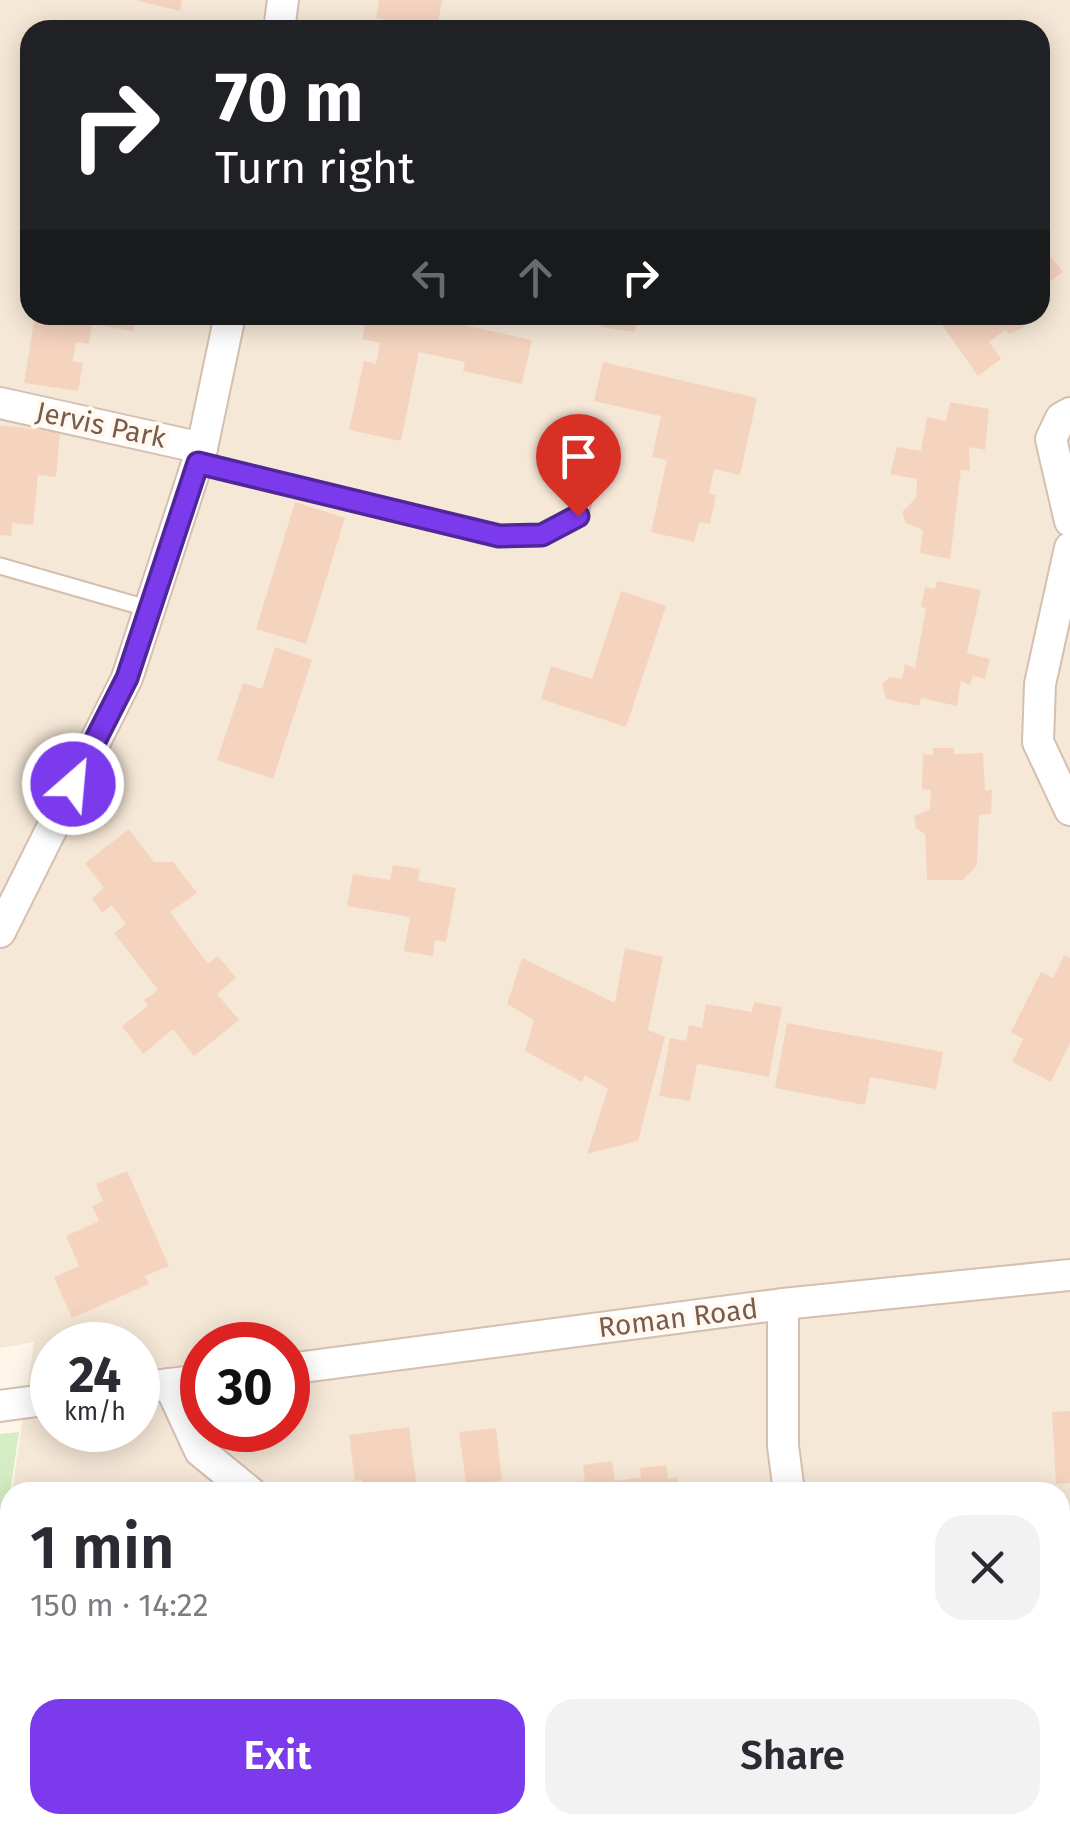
<!DOCTYPE html>
<html lang="en">
<head>
<meta charset="utf-8">
<style>
  body { margin:0; font-family:"Fira Sans",sans-serif; background:#f2f2f3; color:#2b2b33; height:100vh; display:flex; flex-direction:column; font-size:38px; white-space:nowrap }
  * { box-sizing:border-box; margin:0 }
  p { font-size:32px; color:#7c7c81 }
  .icon { flex:none; width:55px; height:55px; fill:none; stroke:currentColor; stroke-width:2; stroke-linecap:round; stroke-linejoin:round }
  .map { position:relative; flex:1; overflow:hidden }
  .sheet { position:absolute; left:0px; top:1482px; width:1070px; height:352px; display:flex; flex-direction:column; background:#fff; border-radius:30px 30px 0 0; box-shadow:0 5px 25px #0003 }
  .sheet>* { flex:none }
  .hud { position:absolute; left:20px; top:20px; width:1030px; height:305px; border-radius:30px; box-shadow:0 5px 25px #0003; background:#202124; color:#fff; overflow:hidden }
  .speed { position:absolute; left:30px; top:1322px; display:flex; gap:20px; font-size:50px; font-weight:700; text-align:center }
  .speed>* { display:grid; place-content:center; width:130px; height:130px; border-radius:50%; background:#fff; box-shadow:0 5px 25px #0003; line-height:1 }
  .speed small { font-size:25px; font-weight:400 }
  .speed .limit { border:15px solid #d22; background:#fff; color:#111 }
  .pin { position:absolute; display:grid; place-items:center; width:85px; height:85px; color:#fff; margin:-102px -42px; border-radius:50% 50% 50% 0; rotate:-45deg; box-shadow:0 0 10px #0007 }
  .pin .icon { rotate:45deg }
  .me { position:absolute; width:110px; margin:-55px; rotate:27deg; stroke-linejoin:round; filter:drop-shadow(0 0 8px #0008) }
  .turn { display:flex; align-items:center; gap:35px; height:210px; padding:0 30px; font-size:45px }
  .turn .icon { width:130px; height:130px; stroke-width:2.5 }
  .turn b { display:block; font-size:70px; line-height:85px }
  .lanes { display:flex; align-items:center; height:95px; padding:0 30px; background:#0003; justify-content:center; gap:50px; direction:ltr }
  .lanes .off { opacity:.35 }
  .round { display:grid; place-items:center; flex:none; width:105px; height:105px; border-radius:30px; background:#f2f2f3 }
  .headline { display:flex; align-items:center; justify-content:space-between; height:170px; padding:0 30px }
  h1 { font-size:60px; font-weight:600; line-height:75px }
  .action { display:flex; gap:20px; margin-top:auto; padding:20px 30px }
  .action a { flex:1; height:115px; border-radius:30px; background:#7c3aed; color:#fff; font-size:40px; font-weight:600; line-height:115px; text-align:center }
  .action a+a { background:#f2f2f3; color:#2b2b33 }
  .map>svg:first-child { display:block }
  .residential { fill:#f6e8d7; fill-rule:evenodd }
  .green { fill:#d5edc5 }
  .building { fill:#f5d4bf }
  .lines { fill:none; stroke-linecap:round; stroke-linejoin:round }
  .lane-casing { stroke:#d4bfb0; stroke-width:19 }
  .street-casing { stroke:#d4bfb0; stroke-width:34 }
  .lane { stroke:#fff; stroke-width:15 }
  .street { stroke:#fff; stroke-width:30 }
  .route-casing { stroke:#51269a; stroke-width:25 }
  .route { stroke:#7c3aed; stroke-width:18 }
  .labels { text-anchor:middle; dominant-baseline:central; stroke-width:8; stroke-linejoin:round; paint-order:stroke }
  .street-label { font-size:28px; fill:#7b5b4a; stroke:#fff9f1 }
</style>
</head>
<body>
<div class="map">
<svg width="1070" height="1833" viewBox="0 0 1070 1833">
  <rect width="100%" height="100%" fill="#fef6e9"/>
  <path class="residential" d="M0,0h1070v1833h-1070l10,-301v293h1050v-333h-1048l22,-150 -34,6zM30,30h1010v285h-1010zM52,1345h86v85h-86zM202,1345h86v85h-86z"/>
  <path class="green" d="M19,1432l-9,60 -10,246v-304z"/>
  <g class="building">
    <path d="M135,0h47l-2,11z"/>
    <path d="M379,0h63l-5,30h-48l2,-9 -15,-3z"/>
    <path d="M1040,243l23,29 -23,17z"/>
    <path d="M35,315h100l-2,16 -41,-7 -3,20 -13,-2 -3,19 10,2 -5,28 -54,-8z"/>
    <path d="M367,315h51l114,25 -10,44 -59,-13 2,-9 -46,-10 -18,89 -52,-11 15,-69 12,3 4,-21 -18,-4z"/>
    <path d="M603,315h34l-2,17 -34,-5z"/>
    <path d="M935,315h82l7,12 -15,7 -4,-4 -16,12 12,17 -23,17z"/>
    <path d="M603,362l154,36 -17,77 -26,-6 -5,24 7,2 -6,29 -11,-2 -5,20 -43,-10 16,-72 -15,-3 9,-41 -67,-15z"/>
    <path d="M950,402l39,7 -4,41 -16,-3 1,24 -9,-1 -11,89 -30,-6 3,-23 -17,-7 -4,-11 14,-14 1,-19 -27,-5 7,-27 24,4 6,-34 19,4z"/>
    <path d="M0,425l60,7 -4,45 -18,-2 -5,50 -21,-2 -1,13 -11,-1z"/>
    <path d="M295,502l50,16 -39,126 -50,-15z"/>
    <path d="M937,581l44,9 -14,63 23,6 -5,20 -12,-3 -3,9 -9,-4 -4,25 -36,-8 -2,8 -33,-7 -4,-15 8,-7 12,2 3,-15 10,4 11,-60 -5,-1 4,-20 10,2z"/>
    <path d="M621,591l45,15 -40,121 -85,-28 10,-33 41,13z"/>
    <path d="M275,647l37,13 -39,119 -56,-19 26,-77 19,6z"/>
    <path d="M933,748h21v6l29,-1 2,38 7,-1 -1,24 -12,1 -2,50 -14,15h-36l-2,-46 -9,-6 -2,-12 16,-7 1,-19 -9,-1 1,-35 10,1z"/>
    <path d="M129,829l25,33h19l24,31 -27,19 38,52 10,-8 18,22 -19,16 22,26 -45,36 -21,-27 -30,25 -21,-28 26,-20 -4,-6 14,-10 -44,-57 12,-9 -14,-19 -10,8 -10,-15 12,-10 -19,-25z"/>
    <path d="M393,865l27,4 -2,12 38,7 -10,54 -11,-2 -2,16 -29,-5 6,-34 -63,-11 6,-32 37,6z"/>
    <path d="M625,948l38,9 -15,73 17,7 -27,104 -51,13 21,-65 -23,-14 -3,7 -57,-31 9,-31 -27,-16 15,-46 93,45z"/>
    <path d="M1064,955l6,3v85l-19,39 -39,-20 11,-23 -12,-7 30,-60 12,6z"/>
    <path d="M754,1002l28,5 -13,70 -72,-13 -7,37 -31,-5 11,-58 16,3 3,-16 13,3 4,-24 46,8z"/>
    <path d="M787,1023l156,29 -7,37 -66,-12 -5,28 -90,-17z"/>
    <path d="M127,1171l42,95 -24,10 4,8 -77,34 -18,-41 25,-11 -13,-30 33,-15 -7,-15 11,-5 -7,-17z"/>
    <path d="M1070,1411v72l-14,1 -4,-72z"/>
    <path d="M409,1427l8,62 49,-6 -7,-51 37,-4 6,52 -12,2 2,10h-128l-2,-12 -7,1 -6,-46z"/>
    <path d="M612,1461l3,20 26,-4 -1,-9 26,-3 2,14 9,-2 2,15h-120l-1,-7 27,-4 -2,-16z"/>
    <path d="M10,1531v33l-10,2v-33z"/>
    <path d="M1070,1586v136l-10,1v-136z"/>
    <path d="M201,1825h62l2,8h-62z"/>
    <path d="M508,1825h71l1,8h-71z"/>
    <path d="M793,1825h58l2,8h-58z"/>
  </g>
  <g class="lines">
    <defs>
      <g id="lane">
        <path d="M198,463l301,73 43,-1 37,-19 9,-34"/>
        <path d="M0,566l150,43"/>
      </g>
      <g id="street">
        <path d="M279,30l4,-30"/>
        <path d="M0,403l202,45"/>
        <path d="M1070,413l-9,5 -10,21 19,82"/>
        <path d="M1070,548l-30,136 -2,58 32,68"/>
        <path d="M0,932l127,-254 75,-230 28,-133"/>
        <path d="M783,1304v142l6,46"/>
        <path d="M288,1369l495,-65 287,-29"/>
        <path d="M169,1384l31,67 50,41"/>
        <path d="M138,1388l64,-8"/>
        <path d="M0,1406l52,-7"/>
        <path d="M951,1825l4,8"/>
      </g>
    </defs>
    <use href="#lane" class="lane-casing"/>
    <use href="#street" class="street-casing"/>
    <use href="#lane" class="lane"/>
    <use href="#street" class="street"/>
  </g>
  <g class="lines">
    <defs>
      <path id="route" d="M73,784l54,-106 71,-215 301,73 43,-1 36,-19"/>
    </defs>
    <use href="#route" class="route-casing"/>
    <use href="#route" class="route"/>
  </g>
  <g class="labels">
    <g class="street-label">
      <text transform="translate(101 425) rotate(12)">Jervis Park</text>
      <text transform="translate(678 1318) rotate(-7)">Roman Road</text>
    </g>
  </g>
</svg>
<div class="speed"><div>24<small>km/h</small></div><div class="limit">30</div></div>
<div class="pin" style="left:578px;top:516px;background:#d93025"><svg class="icon" aria-label="arrive" viewBox="0 0 24 24"><path d="M6 21V4h12l-3 4 3 4H6"/></svg></div>
<svg class="me" style="left:73px;top:784px" viewBox="-20 -20 40 40"><circle r="17" fill="#7c3aed" stroke="#fff" stroke-width="3"/><path d="M0-11L8 9 0 5-8 9z" fill="#fff"/></svg>
<div class="hud">
<div class="turn"><svg class="icon" aria-label="right" viewBox="0 0 24 24"><path d="M7 20v-9h11M14 6l5 5-5 5"/></svg><div><b>70 m</b>Turn right</div></div>
<div class="lanes"><svg class="icon off" aria-label="left" viewBox="0 0 24 24"><path d="M17 20v-9H6M10 6l-5 5 5 5"/></svg><svg class="icon off" aria-label="ahead" viewBox="0 0 24 24"><path d="M12 20V5M6 11l6-6 6 6"/></svg><svg class="icon" aria-label="right" viewBox="0 0 24 24"><path d="M7 20v-9h11M14 6l5 5-5 5"/></svg></div>
</div>
<section class="sheet">
<div class="headline"><div><h1>1 min</h1><p>150 m · 14:22</p></div><a class="round"><svg class="icon" aria-label="close" viewBox="0 0 24 24"><path d="M6 6l12 12M18 6L6 18"/></svg></a></div>
<div class="action"><a>Exit</a><a>Share</a></div>
</section>
</div>
</body>
</html>
